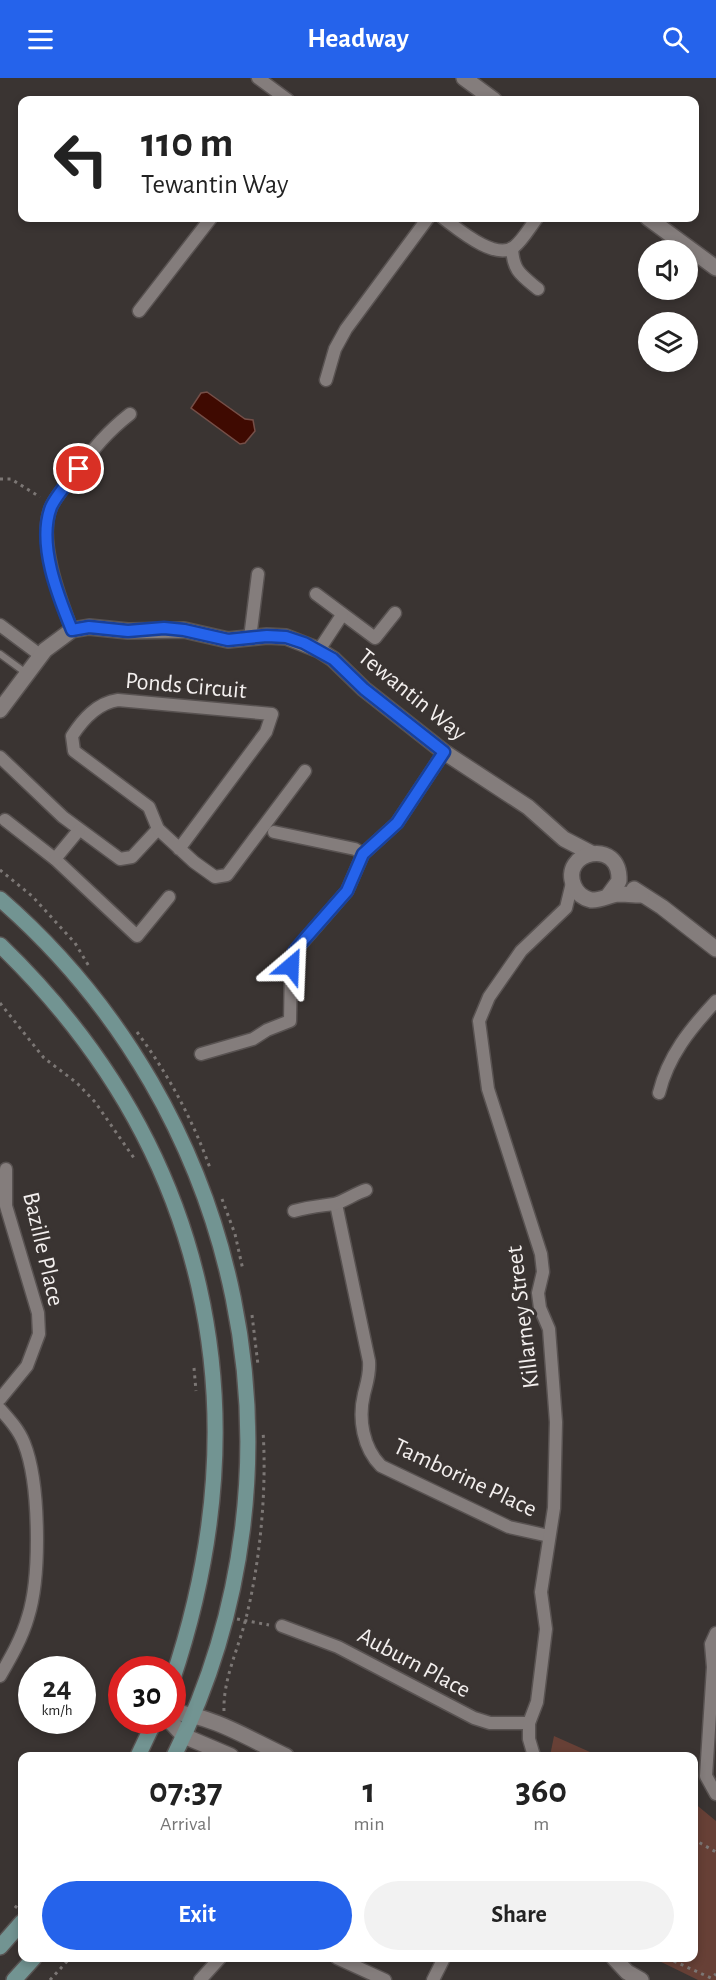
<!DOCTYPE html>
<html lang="en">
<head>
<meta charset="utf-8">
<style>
  body { margin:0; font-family:"Alegreya Sans",sans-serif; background:#f2f2f2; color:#222; height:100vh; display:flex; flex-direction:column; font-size:22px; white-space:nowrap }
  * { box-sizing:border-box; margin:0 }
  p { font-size:20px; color:#767676 }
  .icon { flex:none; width:33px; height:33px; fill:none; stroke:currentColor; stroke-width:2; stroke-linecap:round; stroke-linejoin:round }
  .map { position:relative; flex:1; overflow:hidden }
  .drawer { position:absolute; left:18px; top:1674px; width:680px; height:210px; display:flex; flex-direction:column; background:#fff; border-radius:12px; box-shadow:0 3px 9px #0003 }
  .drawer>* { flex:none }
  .banner { position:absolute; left:18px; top:18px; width:681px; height:126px; border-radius:12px; box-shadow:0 3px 9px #0003; background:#fff; color:#222; overflow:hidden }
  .tools { position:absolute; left:638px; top:162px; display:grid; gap:12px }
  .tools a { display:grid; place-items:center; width:60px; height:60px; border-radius:50%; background:#fff; box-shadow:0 3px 9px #0003; font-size:30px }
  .speed { position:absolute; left:18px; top:1578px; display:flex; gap:12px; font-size:30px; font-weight:700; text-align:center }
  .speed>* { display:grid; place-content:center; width:78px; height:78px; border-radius:50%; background:#fff; box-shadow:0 3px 9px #0003; line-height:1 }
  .speed small { font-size:15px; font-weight:400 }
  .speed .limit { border:9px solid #d22; background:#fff; color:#111 }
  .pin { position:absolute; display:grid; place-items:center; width:51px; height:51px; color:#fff; margin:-26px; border:3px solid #fff; border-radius:50%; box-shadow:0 2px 6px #0007 }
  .me { position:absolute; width:66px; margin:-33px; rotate:26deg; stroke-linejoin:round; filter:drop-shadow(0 0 4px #0008) }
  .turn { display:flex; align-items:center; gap:21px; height:126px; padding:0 24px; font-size:27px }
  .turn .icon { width:78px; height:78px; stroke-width:2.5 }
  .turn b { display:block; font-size:42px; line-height:51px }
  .eta { display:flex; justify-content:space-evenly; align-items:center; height:102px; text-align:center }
  .eta b { font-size:36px; font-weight:600; line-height:42px }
  .action { display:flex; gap:12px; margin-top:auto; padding:12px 24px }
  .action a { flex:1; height:69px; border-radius:36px; background:#2563eb; color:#fff; font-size:24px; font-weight:600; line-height:69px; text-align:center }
  .action a+a { background:#f2f2f2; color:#222 }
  header { display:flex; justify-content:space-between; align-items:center; height:78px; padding:0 24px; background:#2563eb; color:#fff; font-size:27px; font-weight:600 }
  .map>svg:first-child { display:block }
  .green { fill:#674036 }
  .water { fill:#3f0a01; stroke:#754f48; stroke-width:1.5 }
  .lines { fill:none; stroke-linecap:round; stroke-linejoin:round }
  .service-casing { stroke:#585251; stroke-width:9 }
  .minor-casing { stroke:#585251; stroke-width:15 }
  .tertiary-casing { stroke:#585251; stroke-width:18 }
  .secondary-casing { stroke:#585251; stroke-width:18 }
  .path { stroke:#7c7775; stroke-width:3; stroke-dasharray:3 4.5; stroke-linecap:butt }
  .service { stroke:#847d7c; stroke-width:6 }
  .minor { stroke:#847d7c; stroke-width:12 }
  .tertiary { stroke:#847d7c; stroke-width:15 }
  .secondary { stroke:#729492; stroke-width:15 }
  .route-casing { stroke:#184099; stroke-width:15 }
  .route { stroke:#2563eb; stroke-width:10 }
  .labels { text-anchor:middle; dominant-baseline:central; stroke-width:6; stroke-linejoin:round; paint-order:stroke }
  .street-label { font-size:24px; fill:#f3efee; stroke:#3a3432 }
</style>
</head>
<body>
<header><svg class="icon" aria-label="menu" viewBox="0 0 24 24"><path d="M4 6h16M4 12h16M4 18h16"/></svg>Headway<svg class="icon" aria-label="search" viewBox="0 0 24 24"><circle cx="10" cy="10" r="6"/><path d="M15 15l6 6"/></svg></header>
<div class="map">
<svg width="716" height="1902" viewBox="0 0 716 1902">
  <rect width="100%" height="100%" fill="#3a3432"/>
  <g class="green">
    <path d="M554,1658l45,20h-49z"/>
    <path d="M693,1724l23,19v159h-18l-45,-22h40z"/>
  </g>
  <path class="water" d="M207,314l38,27 8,1 2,11 -10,12 -5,1 -49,-36 10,-15z"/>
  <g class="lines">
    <defs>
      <path id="service" d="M0,576l26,19"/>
      <g id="minor">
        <path d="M258,0l30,22"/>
        <path d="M443,140c15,11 52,43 71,29 9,-7 16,-20 23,-29"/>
        <path d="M512,170c1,23 9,27 26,41"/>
        <path d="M139,233l72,-93"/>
        <path d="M326,302l9,-31 11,-20 82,-111"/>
        <path d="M316,516l59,44 20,-25"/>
        <path d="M0,547l40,30"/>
        <path d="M72,552c-12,-31 -36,-93 -20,-125 6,-12 17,-23 25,-34 17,-23 30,-39 53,-57"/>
        <path d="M250,560l8,-64"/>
        <path d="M319,572l23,-35"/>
        <path d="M0,679l63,60 57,42 12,-2 26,-28"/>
        <path d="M5,742l50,39 82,77 32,-39"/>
        <path d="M274,754l81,17 8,5"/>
        <path d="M179,771l87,-117 6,-18 -154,-14c-21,3 -35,19 -46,36l2,15 75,56 9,22 36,33 21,15 12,-2 78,-104"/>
        <path d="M55,781l24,-29"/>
        <path d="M201,976l52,-15 14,-9 23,-9 1,-55 3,-14 53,-61 16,-37 34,-31 47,-71"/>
        <path d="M659,1015c9,-37 31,-64 57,-92"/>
        <path d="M336,1126l33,157c1,13 -2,21 -5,33 -6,25 -1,54 17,72l128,61 40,9"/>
        <path d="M294,1133c14,-4 26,-5 40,-7 7,-1 22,-11 32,-14"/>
        <path d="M0,1321l27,-33 12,-32 -1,-21 -32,-107v-37"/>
        <path d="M0,1331c9,10 19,21 24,34 16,40 17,133 4,174 -6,21 -17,40 -28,59"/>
        <path d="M282,1548l56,21 136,71 16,5h39"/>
        <path d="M716,1555l-5,11 2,23 -7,109 10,18"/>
        <path d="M534,1678l-5,-17v-16l8,-21 9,-73 -5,-37 13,-84 2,-86 -7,-93 -9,-21 -2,-15 5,-21 -2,-18 -53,-165 -9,-68 10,-24 32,-46 45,-43 6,-25"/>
        <path d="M337,1880l48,22"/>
        <path d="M200,1902l20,-22"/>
        <path d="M433,1902l11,-22"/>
      </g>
      <g id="tertiary">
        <path d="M464,0l30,22"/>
        <path d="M648,140l68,50"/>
        <path d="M0,632l45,-60 27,-20 17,-3 39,4 56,-1 44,10 39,-4 19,1 33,13 14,9 31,30 80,63 84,55 36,32 27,14"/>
        <path d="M634,811l28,18 54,42"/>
        <path d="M608,818l11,-15c2,-44 -60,-30 -45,5 3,7 9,12 17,14 9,1 18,-5 27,-6 7,0 15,1 23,1"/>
        <path d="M172,1634c42,4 77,27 114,44"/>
        <path d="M169,1642l15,16 47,20"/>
        <path d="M614,1880l13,14 14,8"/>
      </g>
      <g id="secondary">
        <path d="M0,821c245,213 319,566 174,857"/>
        <path d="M0,867c209,202 264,463 172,736"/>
        <path d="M138,1678l17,-36"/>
        <path d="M0,1869l22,-25"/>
        <path d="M14,1902l20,-22"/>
      </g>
    </defs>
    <use href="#service" class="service-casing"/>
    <use href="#minor" class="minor-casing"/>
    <use href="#tertiary" class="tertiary-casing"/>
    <use href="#secondary" class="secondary-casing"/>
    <g class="path">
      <path d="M0,401h11l29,18"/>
      <path d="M0,792l32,26 43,47 15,25"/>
      <path d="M0,925l44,55 33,25 18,19 41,59"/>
      <path d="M137,954c31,42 55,86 73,136"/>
      <path d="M222,1121l13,35 8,36"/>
      <path d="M252,1237l6,50"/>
      <path d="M194,1290l2,23"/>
      <path d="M237,1541l32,6"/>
      <path d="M224,1633c-1,-31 13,-59 21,-89 15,-57 22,-132 18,-191"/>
      <path d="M693,1761l23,13"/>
      <path d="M15,1830l7,-9"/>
      <path d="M667,1880l44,20 5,-4"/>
      <path d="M50,1902l20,-22"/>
    </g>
    <use href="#service" class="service"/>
    <use href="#minor" class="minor"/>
    <use href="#tertiary" class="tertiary"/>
    <use href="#secondary" class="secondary"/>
  </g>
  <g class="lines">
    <defs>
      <path id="route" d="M79,391c-9,11 -22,25 -28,38 -14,37 7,89 21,123l17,-3 39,4 36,-3 20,2 44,10 39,-4 19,1 18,6 29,16 31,30 80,63 -47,71 -34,31 -16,37 -44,50 -9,11 -3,14"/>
    </defs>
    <use href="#route" class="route-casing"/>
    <use href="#route" class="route"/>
  </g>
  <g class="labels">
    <g class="street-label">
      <text transform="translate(186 608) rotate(5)">Ponds Circuit</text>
      <text transform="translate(412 617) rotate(39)">Tewantin Way</text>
      <text transform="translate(43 1171) rotate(77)">Bazille Place</text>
      <text transform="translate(523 1239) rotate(-97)">Killarney Street</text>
      <text transform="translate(465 1400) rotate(25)">Tamborine Place</text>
      <text transform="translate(414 1585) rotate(28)">Auburn Place</text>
    </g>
  </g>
</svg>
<div class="tools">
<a><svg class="icon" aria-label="sound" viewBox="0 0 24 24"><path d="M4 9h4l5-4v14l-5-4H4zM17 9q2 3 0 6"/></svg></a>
<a><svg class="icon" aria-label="layers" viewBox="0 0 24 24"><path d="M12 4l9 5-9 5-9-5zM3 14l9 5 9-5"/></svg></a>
</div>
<div class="speed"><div>24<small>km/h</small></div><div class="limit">30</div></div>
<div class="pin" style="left:79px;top:391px;background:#d93025"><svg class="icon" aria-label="arrive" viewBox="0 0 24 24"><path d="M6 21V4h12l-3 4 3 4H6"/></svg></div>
<svg class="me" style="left:291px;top:888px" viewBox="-20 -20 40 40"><path d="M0-17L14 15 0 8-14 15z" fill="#2563eb" stroke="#fff" stroke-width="4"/></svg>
<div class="banner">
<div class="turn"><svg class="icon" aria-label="left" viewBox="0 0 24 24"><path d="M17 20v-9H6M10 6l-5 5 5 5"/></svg><div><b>110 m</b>Tewantin Way</div></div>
</div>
<section class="drawer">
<div class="eta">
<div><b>07:37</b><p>Arrival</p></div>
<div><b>1</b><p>min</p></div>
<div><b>360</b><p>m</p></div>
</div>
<div class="action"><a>Exit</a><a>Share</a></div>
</section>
</div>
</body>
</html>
